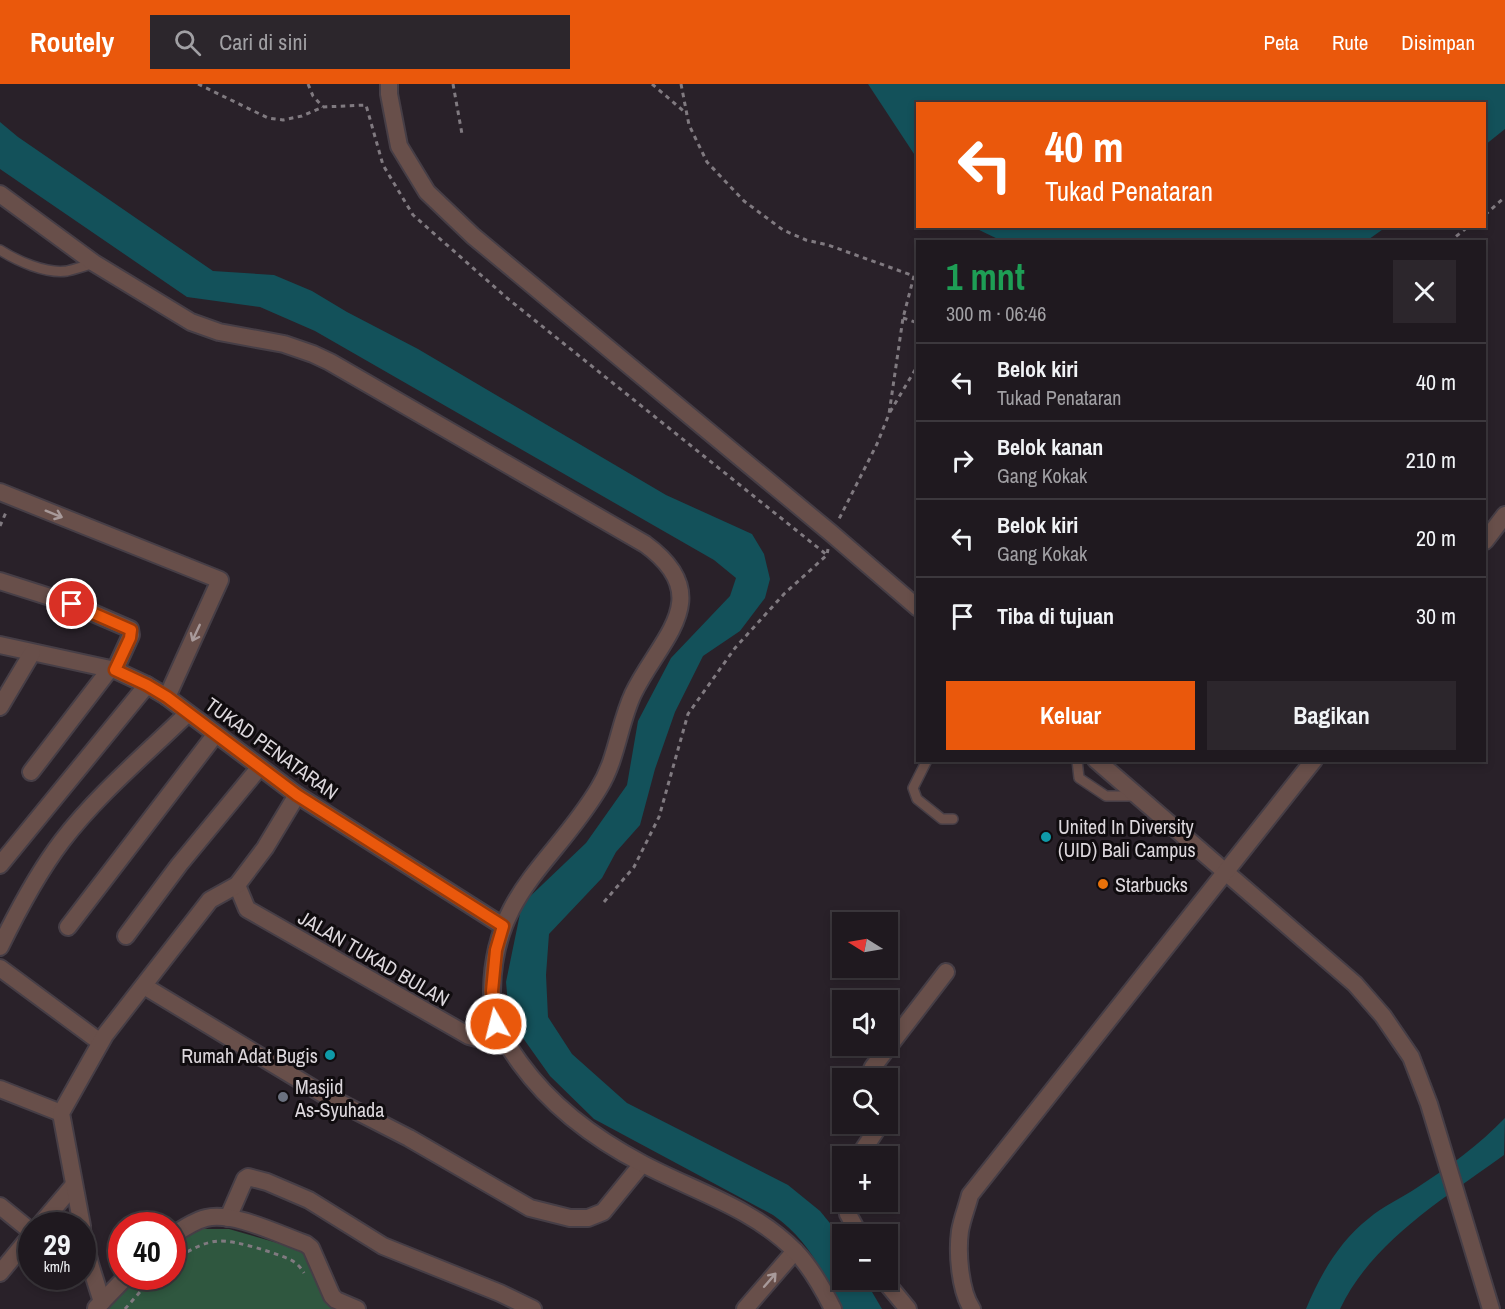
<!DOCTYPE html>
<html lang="id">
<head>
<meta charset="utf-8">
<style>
  body { margin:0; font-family:"Archivo Narrow",sans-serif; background:#2c262c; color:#f1f3f6; height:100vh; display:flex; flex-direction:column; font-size:22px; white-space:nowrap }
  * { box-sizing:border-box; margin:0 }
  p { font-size:20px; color:#a1a0a4 }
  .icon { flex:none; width:33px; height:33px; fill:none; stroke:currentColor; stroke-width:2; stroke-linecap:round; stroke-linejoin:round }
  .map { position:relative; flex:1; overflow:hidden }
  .sheet { position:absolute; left:916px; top:156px; width:570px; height:522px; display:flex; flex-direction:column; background:#1f191f; border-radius:0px; box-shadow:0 3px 9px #0003,0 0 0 2px #3c383d }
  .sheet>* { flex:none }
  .banner { position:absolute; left:916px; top:18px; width:570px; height:126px; border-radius:0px; box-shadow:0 3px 9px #0003,0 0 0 2px #3c383d; background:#ea580c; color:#fff; overflow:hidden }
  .needle { width:39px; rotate:281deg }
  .buttons { position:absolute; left:832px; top:828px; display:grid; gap:12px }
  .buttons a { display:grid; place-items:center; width:66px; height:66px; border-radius:0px; background:#1f191f; box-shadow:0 3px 9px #0003,0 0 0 2px #3c383d; font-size:30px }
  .speed { position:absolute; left:18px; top:1128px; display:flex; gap:12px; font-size:30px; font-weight:700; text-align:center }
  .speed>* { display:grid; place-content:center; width:78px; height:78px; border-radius:50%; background:#1f191f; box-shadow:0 3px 9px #0003,0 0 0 2px #3c383d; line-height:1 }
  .speed small { font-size:15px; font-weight:400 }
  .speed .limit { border:9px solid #d22; background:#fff; color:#111 }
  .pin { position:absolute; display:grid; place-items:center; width:51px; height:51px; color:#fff; margin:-26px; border:3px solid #fff; border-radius:50%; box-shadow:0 2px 6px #0007 }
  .me { position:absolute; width:66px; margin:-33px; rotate:352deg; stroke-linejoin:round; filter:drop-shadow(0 0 4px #0008) }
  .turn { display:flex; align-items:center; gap:21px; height:126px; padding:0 30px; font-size:27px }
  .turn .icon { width:78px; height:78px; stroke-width:2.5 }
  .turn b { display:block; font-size:42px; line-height:51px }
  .round { display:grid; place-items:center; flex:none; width:63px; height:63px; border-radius:0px; background:#2c262c }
  .overview { display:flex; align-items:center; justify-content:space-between; height:102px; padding:0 30px }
  h1 { font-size:36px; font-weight:700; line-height:45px; color:#1e9e55 }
  .button { display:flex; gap:12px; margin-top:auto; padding:12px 30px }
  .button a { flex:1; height:69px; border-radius:0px; background:#ea580c; color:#fff; font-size:24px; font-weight:700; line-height:69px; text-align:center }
  .button a+a { background:#2c262c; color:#f1f3f6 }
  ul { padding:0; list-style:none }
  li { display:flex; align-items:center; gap:18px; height:78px; padding:0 30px; border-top:2px solid #3c383d }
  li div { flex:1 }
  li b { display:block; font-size:22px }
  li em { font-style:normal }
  header { display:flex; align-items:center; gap:36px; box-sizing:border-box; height:84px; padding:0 30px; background:#ea580c; color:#fff }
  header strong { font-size:28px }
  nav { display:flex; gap:33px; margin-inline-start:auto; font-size:21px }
  .search { width:420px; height:54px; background:#2c262c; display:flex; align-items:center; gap:15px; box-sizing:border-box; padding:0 21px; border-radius:0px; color:#a1a0a4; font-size:22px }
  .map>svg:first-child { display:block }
  .green { fill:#2f573f }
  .water { fill:#13515a }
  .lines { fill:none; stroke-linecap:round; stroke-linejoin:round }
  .service-casing { stroke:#463e46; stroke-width:12 }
  .minor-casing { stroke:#463e46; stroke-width:20 }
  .tertiary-casing { stroke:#463e46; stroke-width:20 }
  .path { stroke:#807a80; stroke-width:3; stroke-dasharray:4.5 4.5; stroke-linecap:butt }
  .service { stroke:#684f4a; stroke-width:9 }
  .minor { stroke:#684f4a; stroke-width:16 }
  .tertiary { stroke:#684f4a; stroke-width:16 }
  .oneway { stroke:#a89a9a }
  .route-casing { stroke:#983908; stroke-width:15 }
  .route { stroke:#ea580c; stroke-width:10 }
  .culture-dot { fill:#0f9aa8; stroke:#100c0f; stroke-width:2 }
  .food-dot { fill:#e8710a; stroke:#100c0f; stroke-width:2 }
  .worship-dot { fill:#6b7280; stroke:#100c0f; stroke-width:2 }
  .labels { text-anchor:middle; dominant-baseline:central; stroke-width:6; stroke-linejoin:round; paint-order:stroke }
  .street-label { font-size:20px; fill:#dcd7dc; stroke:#100c0f }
  .poi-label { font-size:20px; fill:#dcd7dc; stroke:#100c0f; text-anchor:start }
</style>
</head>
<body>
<header>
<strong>Routely</strong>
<div class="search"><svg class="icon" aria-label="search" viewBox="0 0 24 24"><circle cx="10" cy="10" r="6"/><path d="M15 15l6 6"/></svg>Cari di sini</div>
<nav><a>Peta</a><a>Rute</a><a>Disimpan</a></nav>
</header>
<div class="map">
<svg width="1505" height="1225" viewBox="0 0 1505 1225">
  <rect width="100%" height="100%" fill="#292129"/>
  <path class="green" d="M199,1145h30l73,21 39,59h-237l32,-32 36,-1 1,-30z"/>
  <g class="water">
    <path d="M868,0h637v45l-20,16v-41h-567v56z"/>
    <path d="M0,38l18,15 195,134 61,4 38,16 35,21 71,37 248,146 86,39 12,20 6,25 -5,19 -25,33 -37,25 -28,56 -20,57 -15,56 -24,27 -14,26 -53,56 -3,41 2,42 24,37 55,49 161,82 32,26 23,28v41h22l17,29h-39c-21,-37 -34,-69 -70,-94l-179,-96 -44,-43 -27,-38 -15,-33 -2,-23 16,-78 64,-61 41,-58 11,-64 33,-63 59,-62 6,-18 -22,-18 -399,-229 -55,-24 -73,-10 -187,-128z"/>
    <path d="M973,143h413l-21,15h-361z"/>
    <path d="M1505,1034l-1,37c-59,43 -132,86 -164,154h-34c14,-34 33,-67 62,-90 15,-13 34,-21 50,-32 31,-20 62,-43 87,-69z"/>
  </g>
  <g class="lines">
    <defs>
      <g id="service">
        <path d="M0,166c17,11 46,24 67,21 9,-2 18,-5 27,-8"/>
        <path d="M927,676l-14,28 4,11 25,20h11"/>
        <path d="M1077,676l2,18 27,18h31"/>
      </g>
      <g id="minor">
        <path d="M389,0v10l10,52 28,46 46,44 358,297 87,75"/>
        <path d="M1485,457l20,-26"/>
        <path d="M0,497l72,23 58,25 1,6 -16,35"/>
        <path d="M0,561l115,25 32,15 20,12"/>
        <path d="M0,623l32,-54"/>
        <path d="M1096,676l259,224 28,32 28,41 18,47 62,205"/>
        <path d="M31,688l79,-103"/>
        <path d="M0,781l147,-180"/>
        <path d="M237,801l10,24 222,127 39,10"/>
        <path d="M68,843l147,-192"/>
        <path d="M126,852l53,-71 80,-97"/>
        <path d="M0,863c18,-37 37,-73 62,-106 36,-47 83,-86 125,-127"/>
        <path d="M0,884l100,74"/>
        <path d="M144,902l177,107 88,45 121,70 40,10h18l15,-6 39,-48"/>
        <path d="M868,994l5,-11 73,-95"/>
        <path d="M0,1005l61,24"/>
        <path d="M859,1072l18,-27 1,-5"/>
        <path d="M847,1118l1,12 11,20"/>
        <path d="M0,1122l32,26"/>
        <path d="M228,1134l17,-39 3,-2 19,5 42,18 74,46 117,47 33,16"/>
        <path d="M39,1142l34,-40"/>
        <path d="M82,1142l-21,-113 44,-78 105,-135 27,-15 28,-37 32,-53"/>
        <path d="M82,1146l8,34 12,38"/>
        <path d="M172,1152c10,-7 22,-15 34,-18 27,-7 74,17 100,26l5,4 21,48 4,4 21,9"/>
        <path d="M0,1189l32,-39"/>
        <path d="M884,1196l24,29"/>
        <path d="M96,1224l31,-32"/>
        <path d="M745,1225l50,-58"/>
        <path d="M972,1225c-12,-18 -15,-56 -12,-78 2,-12 7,-24 10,-36l344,-435"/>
      </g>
      <g id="tertiary">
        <path d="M0,110l94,69 97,59 28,10 65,12 29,10 17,8 315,182c73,53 15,94 -12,150 -14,30 -16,65 -34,94 -44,74 -106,105 -107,203 -1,28 12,50 28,72 31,43 77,77 123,101 51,27 110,44 152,87 14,14 29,40 38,58"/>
        <path d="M0,408l220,88 -53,117 130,98 206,131"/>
      </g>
    </defs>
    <use href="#service" class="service-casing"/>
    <use href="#minor" class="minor-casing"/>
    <use href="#tertiary" class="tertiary-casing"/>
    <g class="path">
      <path d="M198,0l70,34 15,2 19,-4 21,-9 43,-2 17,60 30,50 94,83 320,257"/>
      <path d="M308,0l5,12 10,11"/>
      <path d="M453,0l9,50"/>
      <path d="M652,0l35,30"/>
      <path d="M681,0l8,41 18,37 37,39 39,29 23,10 22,5 86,31 -11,42 -14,96 -12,30 -39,77"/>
      <path d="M1485,131l20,-18"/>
      <path d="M1449,158l20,-16"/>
      <path d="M903,234l15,5"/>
      <path d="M890,328l28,-47"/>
      <path d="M0,442l7,-16"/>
      <path d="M604,818l30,-35 25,-50 29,-103 47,-66 49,-54 43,-39 1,-6"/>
      <path d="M172,1177c15,-9 30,-19 47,-20 16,-1 57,12 72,19 6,3 10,8 13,13"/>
      <path d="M125,1225l29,-33"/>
    </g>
    <use href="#service" class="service"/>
    <use href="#minor" class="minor"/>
    <use href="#tertiary" class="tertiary"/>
  </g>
  <defs><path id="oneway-shaft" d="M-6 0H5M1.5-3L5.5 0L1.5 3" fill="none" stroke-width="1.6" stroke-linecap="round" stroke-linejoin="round" transform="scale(1.5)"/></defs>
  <g class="oneway">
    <use href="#oneway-shaft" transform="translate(54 430) rotate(22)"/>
    <use href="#oneway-shaft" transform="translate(196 549) rotate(115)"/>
    <use href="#oneway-shaft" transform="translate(770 1196) rotate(-49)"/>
  </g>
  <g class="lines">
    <defs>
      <path id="route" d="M72,520l59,26 -1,8 -15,32 32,15 20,12 130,98 206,131 -7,24 -4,41 4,33"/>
    </defs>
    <use href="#route" class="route-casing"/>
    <use href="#route" class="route"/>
  </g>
  <g class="culture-dot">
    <circle cx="1046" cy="753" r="6"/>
    <circle cx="330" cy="971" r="6"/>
  </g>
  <circle class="food-dot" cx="1103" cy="800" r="6"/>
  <circle class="worship-dot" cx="283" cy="1013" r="6"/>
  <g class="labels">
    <g class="street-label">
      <text transform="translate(272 664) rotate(36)">TUKAD PENATARAN</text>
      <text transform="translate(374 874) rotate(30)">JALAN TUKAD BULAN</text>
    </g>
    <g class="poi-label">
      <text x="1058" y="742">United In Diversity<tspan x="1058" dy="23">(UID) Bali Campus</tspan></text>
      <text x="1115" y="800">Starbucks</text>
      <text x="318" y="971" text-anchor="end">Rumah Adat Bugis</text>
      <text x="295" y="1002">Masjid<tspan x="295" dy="23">As-Syuhada</tspan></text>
    </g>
  </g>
</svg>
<div class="buttons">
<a><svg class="needle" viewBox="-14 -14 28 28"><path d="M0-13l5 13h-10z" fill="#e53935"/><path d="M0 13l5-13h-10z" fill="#a1a0a4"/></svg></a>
<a><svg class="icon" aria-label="sound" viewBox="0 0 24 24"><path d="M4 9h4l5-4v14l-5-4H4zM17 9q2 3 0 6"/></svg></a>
<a><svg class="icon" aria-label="search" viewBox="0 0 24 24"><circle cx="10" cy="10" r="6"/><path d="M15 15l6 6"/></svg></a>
<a>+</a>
<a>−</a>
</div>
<div class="speed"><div>29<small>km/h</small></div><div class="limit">40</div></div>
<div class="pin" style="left:72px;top:520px;background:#d93025"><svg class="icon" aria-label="arrive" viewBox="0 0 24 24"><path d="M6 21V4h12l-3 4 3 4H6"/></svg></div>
<svg class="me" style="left:496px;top:940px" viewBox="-20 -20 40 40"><circle r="17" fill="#ea580c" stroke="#fff" stroke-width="3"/><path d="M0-11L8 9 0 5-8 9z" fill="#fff"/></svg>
<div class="banner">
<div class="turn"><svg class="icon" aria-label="left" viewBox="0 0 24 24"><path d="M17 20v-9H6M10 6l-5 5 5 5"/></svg><div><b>40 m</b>Tukad Penataran</div></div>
</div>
<section class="sheet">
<div class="overview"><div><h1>1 mnt</h1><p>300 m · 06:46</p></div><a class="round"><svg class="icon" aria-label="close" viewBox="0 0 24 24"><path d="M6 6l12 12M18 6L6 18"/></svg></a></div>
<ul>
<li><svg class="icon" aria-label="left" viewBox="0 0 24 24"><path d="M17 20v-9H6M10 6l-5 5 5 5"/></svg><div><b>Belok kiri</b><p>Tukad Penataran</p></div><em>40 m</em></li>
<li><svg class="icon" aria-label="right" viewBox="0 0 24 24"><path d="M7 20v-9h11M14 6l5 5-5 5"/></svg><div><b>Belok kanan</b><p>Gang Kokak</p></div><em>210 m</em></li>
<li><svg class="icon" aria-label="left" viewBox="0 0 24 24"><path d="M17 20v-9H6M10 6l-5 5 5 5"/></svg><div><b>Belok kiri</b><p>Gang Kokak</p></div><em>20 m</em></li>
<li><svg class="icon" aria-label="arrive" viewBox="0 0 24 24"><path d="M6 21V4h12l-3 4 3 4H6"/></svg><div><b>Tiba di tujuan</b></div><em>30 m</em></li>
</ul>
<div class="button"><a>Keluar</a><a>Bagikan</a></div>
</section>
</div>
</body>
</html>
